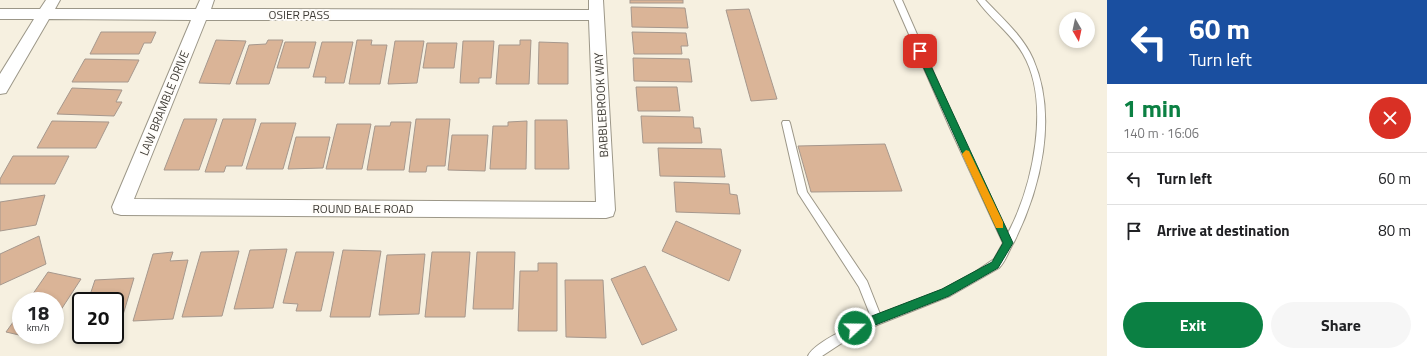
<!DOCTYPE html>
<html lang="en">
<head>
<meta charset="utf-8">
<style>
  body { margin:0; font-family:"Titillium Web",sans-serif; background:#f6f6f6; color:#202124; height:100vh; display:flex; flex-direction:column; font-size:15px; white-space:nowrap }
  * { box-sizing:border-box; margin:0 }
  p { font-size:13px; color:#757577 }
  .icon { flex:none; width:22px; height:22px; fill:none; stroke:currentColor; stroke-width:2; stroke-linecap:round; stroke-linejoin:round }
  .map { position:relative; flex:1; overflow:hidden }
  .details { display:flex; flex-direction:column; background:#fff; width:320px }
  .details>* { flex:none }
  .top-card { background:#1a4fa0; color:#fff; overflow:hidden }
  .needle { width:26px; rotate:171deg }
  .controls { position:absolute; left:1059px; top:12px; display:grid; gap:8px }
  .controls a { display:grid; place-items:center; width:36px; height:36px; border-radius:50%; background:#fff; box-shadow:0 2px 6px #0003; font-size:20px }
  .speed { position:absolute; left:12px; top:292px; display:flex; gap:8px; font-size:20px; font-weight:700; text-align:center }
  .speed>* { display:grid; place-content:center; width:52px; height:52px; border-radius:50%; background:#fff; box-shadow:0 2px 6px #0003; line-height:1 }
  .speed small { font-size:10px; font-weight:400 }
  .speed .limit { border:2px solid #111; border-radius:6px; background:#fff; color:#111 }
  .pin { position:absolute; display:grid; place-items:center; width:34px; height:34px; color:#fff; margin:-17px; border-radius:8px; box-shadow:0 2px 6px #0006 }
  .me { position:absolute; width:44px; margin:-22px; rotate:69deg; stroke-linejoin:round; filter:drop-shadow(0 0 3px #0008) }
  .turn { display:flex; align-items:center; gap:14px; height:84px; padding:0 16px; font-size:18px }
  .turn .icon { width:52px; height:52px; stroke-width:2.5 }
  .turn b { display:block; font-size:28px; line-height:34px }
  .round { display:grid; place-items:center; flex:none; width:42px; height:42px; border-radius:21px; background:#f6f6f6 }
  .overview { display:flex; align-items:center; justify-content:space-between; height:68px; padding:0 16px }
  h1 { font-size:24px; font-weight:700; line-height:30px; color:#0b8043 }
  .primary-button { display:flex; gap:8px; margin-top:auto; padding:8px 16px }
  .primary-button a { flex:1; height:46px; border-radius:24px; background:#0b8043; color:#fff; font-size:16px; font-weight:700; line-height:46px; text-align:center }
  .primary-button a+a { background:#f6f6f6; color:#202124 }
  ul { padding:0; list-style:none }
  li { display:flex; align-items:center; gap:12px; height:52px; padding:0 16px; border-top:1px solid #e0e0e0 }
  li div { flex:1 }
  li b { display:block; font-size:15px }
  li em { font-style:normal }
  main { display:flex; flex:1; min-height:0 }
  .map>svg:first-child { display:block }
  .building { fill:#dab497; stroke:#a6988d }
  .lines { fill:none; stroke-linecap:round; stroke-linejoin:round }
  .service-casing { stroke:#9c9788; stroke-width:2 }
  .minor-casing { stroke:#9c9788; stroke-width:2 }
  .service { fill:#fff; fill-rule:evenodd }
  .minor { fill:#fff; fill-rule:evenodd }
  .route { fill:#0b8043; stroke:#07532c }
  .slow { fill:#f59e0b }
  .labels { text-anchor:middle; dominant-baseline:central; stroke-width:4; stroke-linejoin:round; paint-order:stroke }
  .street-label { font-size:12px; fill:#3f3c36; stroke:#fffdfa }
</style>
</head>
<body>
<main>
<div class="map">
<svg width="1107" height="356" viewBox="0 0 1107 356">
  <rect width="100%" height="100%" fill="#f6f0e0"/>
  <g class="building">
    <rect x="630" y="0" width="53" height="3"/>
    <path d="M631,7l54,1 3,20 -56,-1z"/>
    <path d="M749,9l28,90 -26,2 -25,-91z"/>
    <path d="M101,32h55l-5,11h-7l-5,11h-49z"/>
    <path d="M632,32l54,1 2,13h-7l1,8h-48z"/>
    <path d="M216,40l30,1 -16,43 -31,-1z"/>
    <path d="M268,40h15l-14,44h-33l13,-39 17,-1z"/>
    <path d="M357,40h15l-1,5h16l-7,39h-31z"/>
    <path d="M520,40h11l-2,44h-33l3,-39h21z"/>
    <path d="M395,41h29l-7,42 -29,1z"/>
    <path d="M463,41h31l-3,37h-12v5h-19z"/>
    <path d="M285,42h31l-7,26h-32z"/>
    <path d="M322,42h31l-9,41h-19l1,-6h-13z"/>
    <path d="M539,42l29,1v41h-30z"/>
    <path d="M427,43h30l-3,25h-31z"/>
    <path d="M633,58l56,1 3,23 -58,-1z"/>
    <path d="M85,59l54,1 -11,22h-56z"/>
    <path d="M636,87h41l3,24h-42z"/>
    <path d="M72,88l50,2 -6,12h6l-8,14 -57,-2z"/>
    <path d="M641,116l52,1 1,11h6l2,15h-59z"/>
    <path d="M184,119h33l-18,51h-35z"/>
    <path d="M223,119h33l-14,47h-16l-2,6h-19z"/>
    <path d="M416,119h34l-5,47h-18l-1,6h-17z"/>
    <path d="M535,120h32l2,49h-34z"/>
    <path d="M52,121l57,1 -13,26h-59z"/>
    <path d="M527,121l-1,48h-36l3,-43h15v-4z"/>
    <path d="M391,122h20l-7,48h-37l8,-44h15z"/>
    <path d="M261,123h35l-13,46h-37z"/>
    <path d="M337,124h34l-9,45h-36z"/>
    <path d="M452,135h36l-3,36 -37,-1z"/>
    <path d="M296,137h34l-7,31 -35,1z"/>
    <path d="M885,144l17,47 -91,1 -13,-46z"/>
    <path d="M658,148l63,1 4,28 -65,-1z"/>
    <path d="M13,156h56l-14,28h-55v-5z"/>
    <path d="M674,182l55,2 1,10 7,1 3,19 -64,-2z"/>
    <path d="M45,195l-9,30 -36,6v-29z"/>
    <path d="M676,221l65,29 -12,31 -67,-30z"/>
    <path d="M39,236l7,28 -46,21v-31z"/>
    <path d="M287,249l-14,59 -39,1 16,-59z"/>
    <path d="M343,250l38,1 -11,66h-40z"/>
    <path d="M239,251l-17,65 -40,1 19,-65z"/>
    <path d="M173,252l-3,9 18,-1 -15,59 -40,2 20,-67z"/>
    <path d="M296,252h38l-13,59h-25l2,-7 -15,-1z"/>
    <path d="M432,252h38l-5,65h-40z"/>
    <path d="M477,252h38l-2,57h-40z"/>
    <path d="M425,254l-6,60 -40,1 8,-60z"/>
    <path d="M538,263h19v68h-39l2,-60h18z"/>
    <path d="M645,266l32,64 -35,15 -31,-66z"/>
    <path d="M48,272l33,7 -26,40v-18h-27z"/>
    <path d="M134,278l-17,57 -42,3 6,-18v15h34v-34h-27l7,-21z"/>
    <path d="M565,280h38l3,58 -40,-1z"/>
    <path d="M21,311v24h24l-4,5 -35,-8z"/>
  </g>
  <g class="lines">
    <defs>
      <path id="service" d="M894,0h8l56,128 50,105c25,-47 43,-131 15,-179 -12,-21 -33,-35 -46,-54h8c17,18 38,36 48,59 25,57 8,129 -19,183 -5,8 -8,19 -15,26l-49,28 -73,29 -29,14 -26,17h-14c6,-14 48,-32 63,-39l-12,-30 -61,-94 -16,-70 1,-2h6l1,2 17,69 60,89 13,33 62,-24 30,-16 22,-15 9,-16 -53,-115z"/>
      <path id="minor" d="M46,0h14l-5,9h141l4,-9h14l-3,9 378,1v-10h14l12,210 -2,6 -7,2 -485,-3 -7,-2 -2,-6 79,-187 -142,-1 -43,74 -6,1v-20l34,-55h-34v-10h40zM206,20h383l7,182 -462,-3z"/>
    </defs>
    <use href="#service" class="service-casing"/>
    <use href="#minor" class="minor-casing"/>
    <use href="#service" class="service"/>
    <use href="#minor" class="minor"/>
  </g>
  <path class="route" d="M920,48l4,3 89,192 -15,25 -49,28 -94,37 -4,-1 -2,-4 2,-4 91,-35 50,-27 11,-19 -87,-192z"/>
  <path class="slow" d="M966,150l3,1 34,71v6h-7l-34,-74z"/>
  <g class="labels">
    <g class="street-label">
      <text x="299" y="14">OSIER PASS</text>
      <text transform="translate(164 103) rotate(-68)">LAW BRAMBLE DRIVE</text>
      <text transform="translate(601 105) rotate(-93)">BABBLEBROOK WAY</text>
      <text x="363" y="208">ROUND BALE ROAD</text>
    </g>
  </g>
</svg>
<div class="controls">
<a><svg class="needle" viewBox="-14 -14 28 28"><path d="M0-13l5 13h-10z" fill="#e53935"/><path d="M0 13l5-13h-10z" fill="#757577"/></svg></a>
</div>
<div class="speed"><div>18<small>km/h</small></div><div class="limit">20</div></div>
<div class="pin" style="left:920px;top:51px;background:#d93025"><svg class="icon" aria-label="arrive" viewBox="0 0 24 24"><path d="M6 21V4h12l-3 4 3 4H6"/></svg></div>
<svg class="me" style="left:855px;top:328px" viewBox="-20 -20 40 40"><circle r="17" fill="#0b8043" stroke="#fff" stroke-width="3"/><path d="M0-11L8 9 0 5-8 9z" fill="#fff"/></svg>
</div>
<section class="details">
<div class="top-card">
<div class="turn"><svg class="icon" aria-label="left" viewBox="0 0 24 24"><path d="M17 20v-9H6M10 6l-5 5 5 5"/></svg><div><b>60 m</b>Turn left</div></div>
</div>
<div class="overview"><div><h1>1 min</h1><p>140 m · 16:06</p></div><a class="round" style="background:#d93025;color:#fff"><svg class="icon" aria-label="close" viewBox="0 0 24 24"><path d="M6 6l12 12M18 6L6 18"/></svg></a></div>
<ul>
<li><svg class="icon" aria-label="left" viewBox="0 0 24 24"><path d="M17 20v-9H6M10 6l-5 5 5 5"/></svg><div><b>Turn left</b></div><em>60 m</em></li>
<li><svg class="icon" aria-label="arrive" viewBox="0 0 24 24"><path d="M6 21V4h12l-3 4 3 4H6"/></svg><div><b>Arrive at destination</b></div><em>80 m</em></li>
</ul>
<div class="primary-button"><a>Exit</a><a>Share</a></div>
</section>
</main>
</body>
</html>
